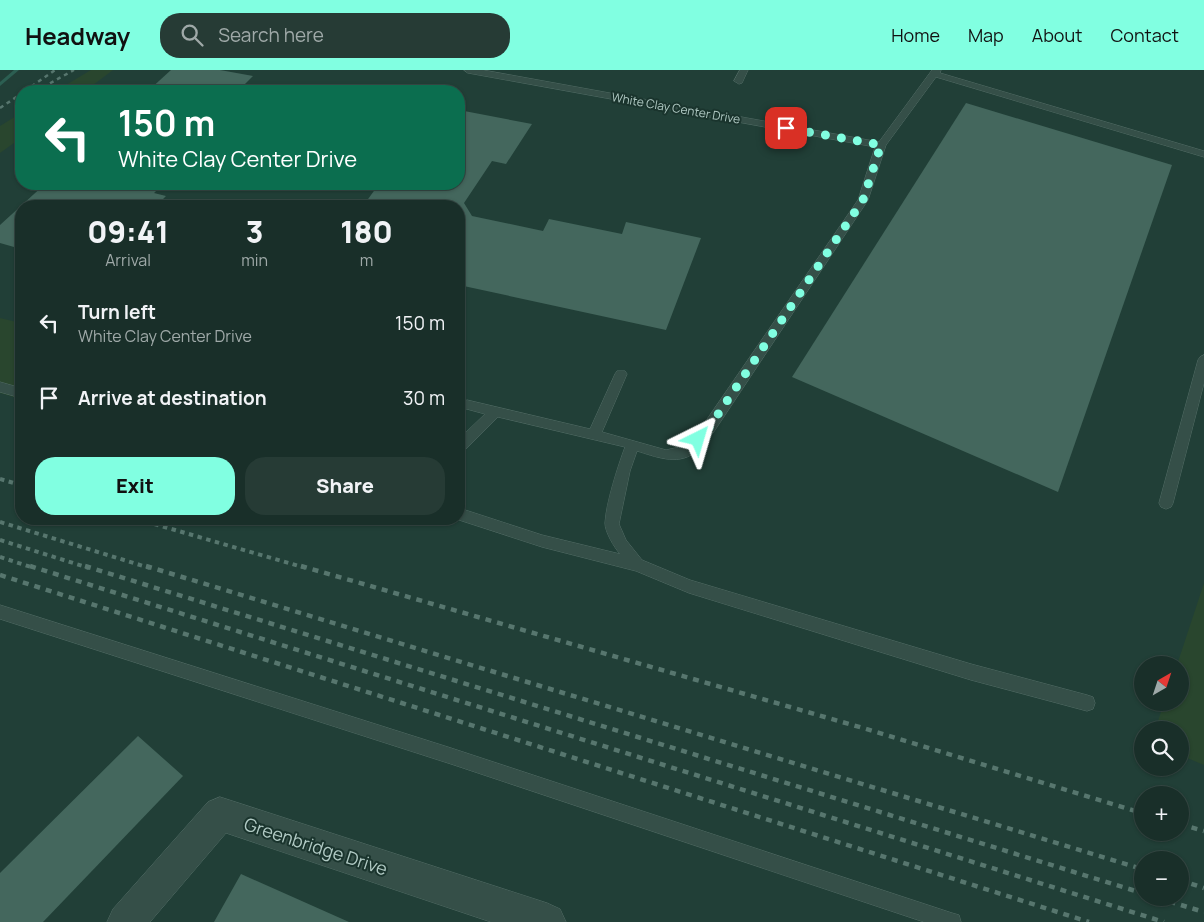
<!DOCTYPE html>
<html lang="en">
<head>
<meta charset="utf-8">
<style>
  body { margin:0; font-family:Manrope,sans-serif; background:#263b35; color:#f1f3f6; height:100vh; display:flex; flex-direction:column; font-size:19px; white-space:nowrap }
  * { box-sizing:border-box; margin:0 }
  p { font-size:16px; color:#9fa9a8 }
  .icon { flex:none; width:28px; height:28px; fill:none; stroke:currentColor; stroke-width:2; stroke-linecap:round; stroke-linejoin:round }
  .map { position:relative; flex:1; overflow:hidden }
  .details { position:absolute; left:15px; top:130px; width:450px; height:325px; display:flex; flex-direction:column; background:#192f29; border-radius:20px; box-shadow:0 1px 4px #0004,0 0 0 1px #374a46 }
  .details>* { flex:none }
  .hud { position:absolute; left:15px; top:15px; width:450px; height:105px; border-radius:20px; box-shadow:0 1px 4px #0004,0 0 0 1px #374a46; background:#0b6e4f; color:#fff; overflow:hidden }
  .needle { width:32px; rotate:39deg }
  .fabs { position:absolute; left:1134px; top:586px; display:grid; gap:10px }
  .fabs a { display:grid; place-items:center; width:55px; height:55px; border-radius:50%; background:#192f29; box-shadow:0 1px 4px #0004,0 0 0 1px #374a46; font-size:25px }
  .pin { position:absolute; display:grid; place-items:center; width:42px; height:42px; color:#fff; margin:-21px; border-radius:10px; box-shadow:0 2px 8px #0006 }
  .me { position:absolute; width:55px; margin:-28px; rotate:40deg; stroke-linejoin:round; filter:drop-shadow(0 0 4px #0008) }
  .turn { display:flex; align-items:center; gap:18px; height:105px; padding:0 20px; font-size:22px }
  .turn .icon { width:65px; height:65px; stroke-width:2.5 }
  .turn b { display:block; font-size:35px; line-height:42px }
  .eta { display:flex; justify-content:space-evenly; align-items:center; height:85px; text-align:center }
  .eta b { font-size:30px; font-weight:800; line-height:35px }
  .button { display:flex; gap:10px; margin-top:auto; padding:10px 20px }
  .button a { flex:1; height:58px; border-radius:20px; background:#81ffe1; color:#111; font-size:20px; font-weight:800; line-height:58px; text-align:center }
  .button a+a { background:#263b35; color:#f1f3f6 }
  ul { padding:0; list-style:none }
  li { display:flex; align-items:center; gap:15px; height:75px; padding:0 20px }
  li div { flex:1 }
  li b { display:block; font-size:19px }
  li em { font-style:normal }
  header { display:flex; align-items:center; gap:30px; box-sizing:border-box; height:70px; padding:0 25px; background:#81ffe1; color:#111 }
  header strong { font-size:24px }
  nav { display:flex; gap:28px; margin-inline-start:auto; font-size:18px }
  .search { width:350px; height:45px; background:#263b35; display:flex; align-items:center; gap:12px; box-sizing:border-box; padding:0 18px; border-radius:20px; color:#9fa9a8; font-size:19px }
  .map>svg:first-child { display:block }
  .green { fill:#29462e }
  .lines { fill:none; stroke-linecap:round; stroke-linejoin:round }
  .stream { fill:#2c5f52; fill-rule:evenodd }
  .building { fill:#44675d }
  .service-casing { stroke:#536d66; stroke-width:1 }
  .minor-casing { stroke:#536d66; stroke-width:1 }
  .service { fill:#354f48; fill-rule:evenodd }
  .minor { fill:#354f48; fill-rule:evenodd }
  .rail-far2 { stroke:#57766e; stroke-width:2.5; stroke-dasharray:4 4; stroke-linecap:butt }
  .rail-far1 { stroke:#57766e; stroke-width:4; stroke-dasharray:4.5 4.5; stroke-linecap:butt }
  .rail { stroke:#57766e; stroke-width:4.5; stroke-dasharray:6 6; stroke-linecap:butt }
  .route { stroke:#81ffe1; stroke-width:9; stroke-dasharray:0 16.2 }
  .labels { text-anchor:middle; dominant-baseline:central; stroke-width:4; stroke-linejoin:round; paint-order:stroke }
  .far-street-label { font-size:12px; fill:#b1cac4; stroke:#1a342d }
  .near-street-label { font-size:18px; fill:#b1cac4; stroke:#1a342d }
</style>
</head>
<body>
<header>
<strong>Headway</strong>
<div class="search"><svg class="icon" aria-label="search" viewBox="0 0 24 24"><circle cx="10" cy="10" r="6"/><path d="M15 15l6 6"/></svg>Search here</div>
<nav><a>Home</a><a>Map</a><a>About</a><a>Contact</a></nav>
</header>
<div class="map">
<svg width="1204" height="852" viewBox="0 0 1204 852">
  <rect width="100%" height="100%" fill="#213f37"/>
  <g class="green">
    <path d="M91,0h22l-28,21h-29z"/>
    <path d="M21,43v25l-21,15v-27z"/>
    <path d="M0,248l21,5v76l-21,-6z"/>
    <path d="M1204,513v182l-24,-10v-25h-25l9,-27 16,-1v-37h-3z"/>
  </g>
  <g class="lines">
    <path class="stream" d="M14,0h5l-19,16v-4z"/>
  </g>
  <g class="building">
    <path d="M171,0h49l33,6 -15,15h-90z"/>
    <path d="M966,33l206,62 -114,327 -266,-115z"/>
    <path d="M459,40l73,14 -26,40 -14,-3 -28,42 8,13 71,15 6,-12 73,15 4,-12 75,16 -35,92 -207,-45v-79h-96l16,-22h80z"/>
    <path d="M45,114h118l-9,9 12,3 -10,10h-135v43l-21,-6v-18z"/>
    <path d="M138,666l45,40 -140,146h-43v-49z"/>
    <path d="M241,804l108,48h-135z"/>
  </g>
  <g class="lines">
    <defs>
      <g id="service">
        <path d="M464,0h19l396,72 53,-72h9l-1,3 264,78v6l-268,-80 -50,68 -18,55 -155,233c-6,6 -12,14 -19,20 -17,13 -40,3 -57,-2l-7,20 -11,53 7,16 16,20 48,20 281,84 116,31 6,2 2,6 -2,6 -6,2 -116,-31 -282,-87 -53,-22 -94,-24 -86,-28h3v-11l83,27 78,19c-6,-7 -15,-22 -15,-31 1,-20 13,-57 20,-76l-127,-30 -34,34 -5,1v-13l26,-25 -22,-6 -2,-3 2,-3 4,-2 123,29 25,-55 2,-3h8l2,3 -25,58 64,18 18,-4 19,-21 155,-225 17,-53 -407,-74z"/>
        <path d="M740,0h8l-6,13 -3,1 -5,-3z"/>
        <path d="M1204,285v28l-31,120 -2,4 -5,2 -5,-2 -2,-4 39,-143 2,-3z"/>
        <path d="M0,312l21,6v10l-21,-6z"/>
        <path d="M0,535l451,143 501,165 7,2 2,7h-37l-473,-158 -451,-145z"/>
      </g>
      <path id="minor" d="M220,727l327,106 13,6 6,13h-75l-265,-89 -76,89h-43l6,-13 95,-107z"/>
    </defs>
    <use href="#service" class="service-casing"/>
    <use href="#minor" class="minor-casing"/>
    <use href="#service" class="service"/>
    <use href="#minor" class="minor"/>
    <g class="rail-far2">
      <path d="M25,21l30,-21"/>
      <path d="M36,21l38,-21"/>
      <path d="M0,38l21,-14"/>
    </g>
    <g class="rail-far1">
      <path d="M0,409l21,6"/>
      <path d="M137,449l169,49"/>
      <path d="M0,452l150,46"/>
      <path d="M0,470l89,28"/>
      <path d="M0,487l34,11"/>
    </g>
    <g class="rail">
      <path d="M30,496l1134,356"/>
      <path d="M85,496l1057,327"/>
      <path d="M146,496l996,303"/>
      <path d="M301,496l562,162 279,85"/>
      <path d="M0,505l1089,347"/>
      <path d="M1180,754l24,7"/>
      <path d="M1180,810l24,8"/>
      <path d="M1158,828l46,14"/>
    </g>
  </g>
  <g class="lines">
    <path class="route" d="M698,369l10,-10 155,-229 18,-55 -95,-17"/>
  </g>
  <g class="labels">
    <g class="far-street-label">
      <text transform="translate(676 38) rotate(10)">White Clay Center Drive</text>
    </g>
    <g class="near-street-label">
      <text transform="translate(316 776) rotate(18)">Greenbridge Drive</text>
    </g>
  </g>
</svg>
<div class="fabs">
<a><svg class="needle" viewBox="-14 -14 28 28"><path d="M0-13l5 13h-10z" fill="#e53935"/><path d="M0 13l5-13h-10z" fill="#9fa9a8"/></svg></a>
<a><svg class="icon" aria-label="search" viewBox="0 0 24 24"><circle cx="10" cy="10" r="6"/><path d="M15 15l6 6"/></svg></a>
<a>+</a>
<a>−</a>
</div>
<div class="pin" style="left:786px;top:58px;background:#d93025"><svg class="icon" aria-label="arrive" viewBox="0 0 24 24"><path d="M6 21V4h12l-3 4 3 4H6"/></svg></div>
<svg class="me" style="left:698px;top:369px" viewBox="-20 -20 40 40"><path d="M0-17L14 15 0 8-14 15z" fill="#81ffe1" stroke="#fff" stroke-width="4"/></svg>
<div class="hud">
<div class="turn"><svg class="icon" aria-label="left" viewBox="0 0 24 24"><path d="M17 20v-9H6M10 6l-5 5 5 5"/></svg><div><b>150 m</b>White Clay Center Drive</div></div>
</div>
<section class="details">
<div class="eta">
<div><b>09:41</b><p>Arrival</p></div>
<div><b>3</b><p>min</p></div>
<div><b>180</b><p>m</p></div>
</div>
<ul>
<li><svg class="icon" aria-label="left" viewBox="0 0 24 24"><path d="M17 20v-9H6M10 6l-5 5 5 5"/></svg><div><b>Turn left</b><p>White Clay Center Drive</p></div><em>150 m</em></li>
<li><svg class="icon" aria-label="arrive" viewBox="0 0 24 24"><path d="M6 21V4h12l-3 4 3 4H6"/></svg><div><b>Arrive at destination</b></div><em>30 m</em></li>
</ul>
<div class="button"><a>Exit</a><a>Share</a></div>
</section>
</div>
</body>
</html>
